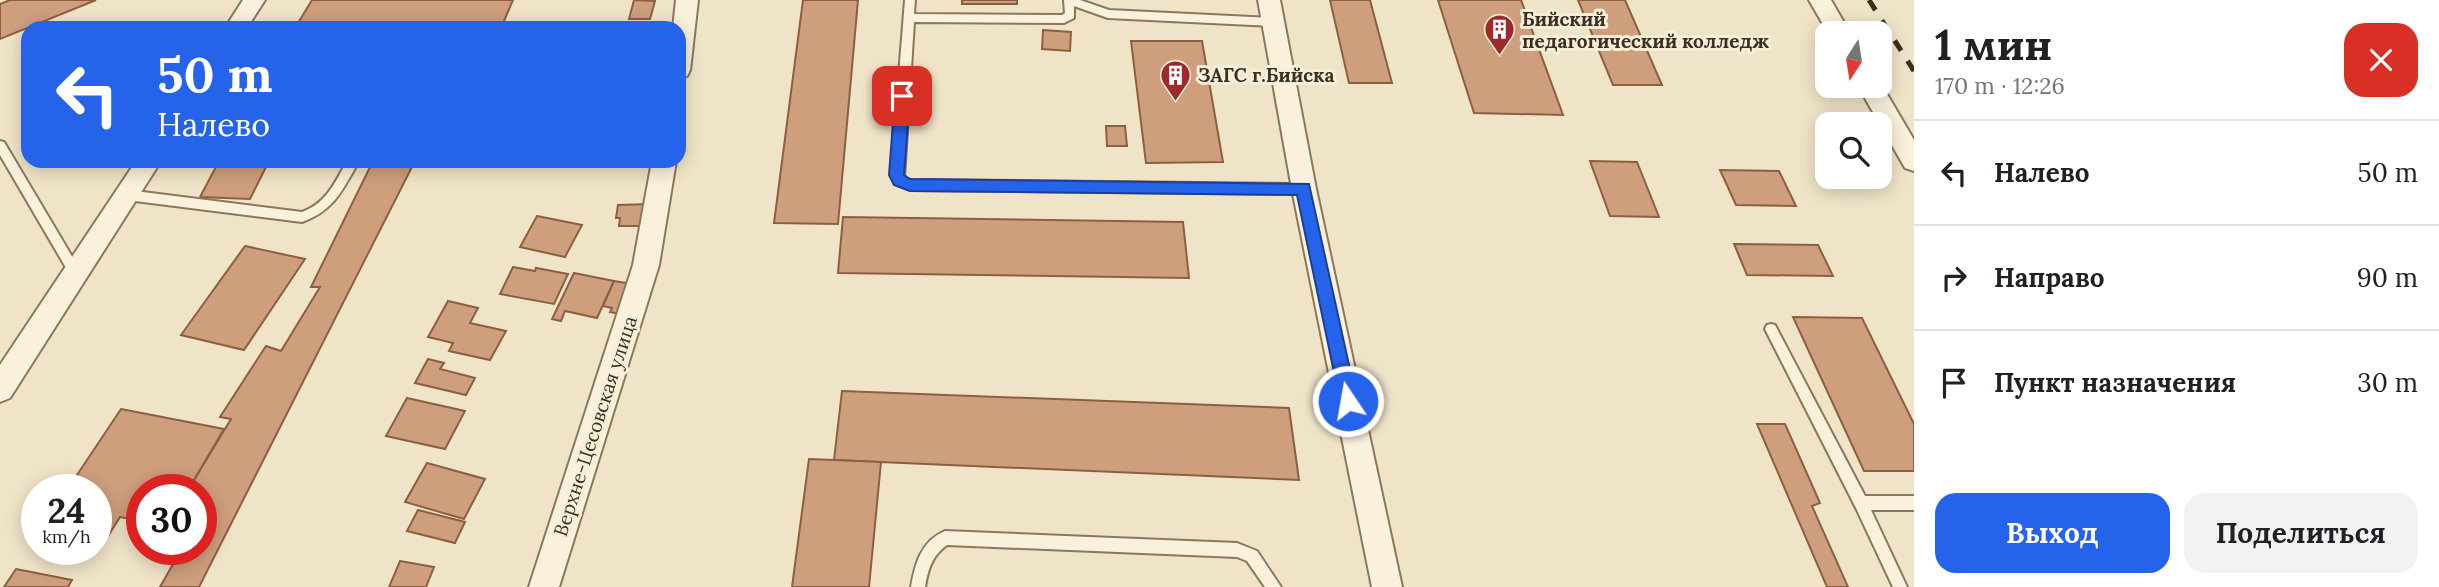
<!DOCTYPE html>
<html lang="ru">
<head>
<meta charset="utf-8">
<style>
  body { margin:0; font-family:Lora,serif; background:#f2f2f2; color:#202124; height:100vh; display:flex; flex-direction:column; font-size:26px; white-space:nowrap }
  * { box-sizing:border-box; margin:0 }
  p { font-size:23px; color:#757577 }
  .icon { flex:none; width:38px; height:38px; fill:none; stroke:currentColor; stroke-width:2; stroke-linecap:round; stroke-linejoin:round }
  .map { position:relative; flex:1; overflow:hidden }
  .panel { display:flex; flex-direction:column; background:#fff; width:525px }
  .panel>* { flex:none }
  .top-card { position:absolute; left:21px; top:21px; width:665px; height:147px; border-radius:21px; box-shadow:0 4px 18px #0003; background:#2563eb; color:#fff; overflow:hidden }
  .needle { width:46px; rotate:192deg }
  .buttons { position:absolute; left:1815px; top:21px; display:grid; gap:14px }
  .buttons a { display:grid; place-items:center; width:77px; height:77px; border-radius:14px; background:#fff; box-shadow:0 4px 18px #0003; font-size:35px }
  .speed { position:absolute; left:21px; top:474px; display:flex; gap:14px; font-size:35px; font-weight:700; text-align:center }
  .speed>* { display:grid; place-content:center; width:91px; height:91px; border-radius:50%; background:#fff; box-shadow:0 4px 18px #0003; line-height:1 }
  .speed small { font-size:18px; font-weight:400 }
  .speed .limit { border:10px solid #d22; background:#fff; color:#111 }
  .pin { position:absolute; display:grid; place-items:center; width:60px; height:60px; color:#fff; margin:-30px; border-radius:14px; box-shadow:0 4px 10px #0006 }
  .me { position:absolute; width:77px; margin:-38px; rotate:348deg; stroke-linejoin:round; filter:drop-shadow(0 0 5px #0008) }
  .turn { display:flex; align-items:center; gap:24px; height:147px; padding:0 21px; font-size:32px }
  .turn .icon { width:91px; height:91px; stroke-width:2.5 }
  .turn b { display:block; font-size:49px; line-height:60px }
  .round { display:grid; place-items:center; flex:none; width:74px; height:74px; border-radius:21px; background:#f2f2f2 }
  .summary { display:flex; align-items:center; justify-content:space-between; height:119px; padding:0 21px }
  h1 { font-size:42px; font-weight:800; line-height:52px }
  .cta { display:flex; gap:14px; margin-top:auto; padding:14px 21px }
  .cta a { flex:1; height:80px; border-radius:21px; background:#2563eb; color:#fff; font-size:28px; font-weight:800; line-height:80px; text-align:center }
  .cta a+a { background:#f2f2f2; color:#202124 }
  ul { padding:0; list-style:none }
  li { display:flex; align-items:center; gap:21px; height:105px; padding:0 21px; border-top:2px solid #e0e0e0 }
  li div { flex:1 }
  li b { display:block; font-size:26px }
  li em { font-style:normal }
  main { display:flex; flex:1; min-height:0 }
  .map>svg:first-child { display:block }
  .building { fill:#cf9f7d; stroke:#8d5f41; stroke-width:2 }
  .lines { fill:none; stroke-linecap:round; stroke-linejoin:round }
  .lane-casing { stroke:#8d765c; stroke-width:4 }
  .street-casing { stroke:#8d765c; stroke-width:4 }
  .lane { fill:#faf1dc; fill-rule:evenodd }
  .street { fill:#faf1dc; fill-rule:evenodd }
  .rail { stroke:#3d2e20; stroke-width:5; stroke-dasharray:12 12; stroke-linecap:butt }
  .route { fill:#2563eb; stroke:#184099; stroke-width:2 }
  .labels { text-anchor:middle; dominant-baseline:central; stroke-width:6; stroke-linejoin:round; paint-order:stroke }
  .poi-label { font-size:19px; font-weight:bold; fill:#3d2e20; stroke:#f7eed8; text-anchor:start }
  .street-label { font-size:19px; fill:#3d2e20; stroke:#f7eed8 }
</style>
</head>
<body>
<main>
<div class="map">
<svg width="1914" height="587" viewBox="0 0 1914 587">
  <rect width="100%" height="100%" fill="#f0e4c8"/>
  <g class="building">
    <path d="M10,0h86l-96,39v-35z"/>
    <path d="M312,0h201l-12,28h-206z"/>
    <path d="M634,0l21,1 -5,18h-21z"/>
    <path d="M803,0h55l-20,224 -64,-1z"/>
    <rect x="962" y="0" width="55" height="4"/>
    <path d="M1330,0h40l22,83h-43z"/>
    <path d="M1438,0h83l42,115 -89,-2z"/>
    <path d="M1578,0h47l37,85h-49z"/>
    <path d="M1043,30l28,2 -1,19 -28,-2z"/>
    <path d="M1131,41h71l21,121 -77,1z"/>
    <path d="M1106,126h19l2,20h-20z"/>
    <path d="M219,161h50l-19,38 -50,-2z"/>
    <path d="M373,161h42l-216,426h-39l21,-37h20v-60h-13l43,-71 -11,-2 46,-71 15,5 39,-64h-9z"/>
    <path d="M1590,161l47,1 22,55 -49,-1z"/>
    <path d="M1720,170l59,1 17,35 -60,-1z"/>
    <path d="M650,204l-4,22h-27l1,-8h-4l2,-13z"/>
    <path d="M537,216l45,9 -17,32 -45,-10z"/>
    <path d="M843,217l340,5 6,56 -351,-5z"/>
    <path d="M1734,244l84,1 15,31 -86,-1z"/>
    <path d="M245,246l60,13 -61,91 -63,-15z"/>
    <path d="M513,267l22,4 1,-3 32,6 -14,30 -54,-10z"/>
    <path d="M574,273l40,8 -17,37 -32,-7 -4,10 -9,-2z"/>
    <path d="M614,281l19,3 -13,30 -10,-2 2,-4 -9,-2z"/>
    <path d="M448,301l30,7 -8,15 36,8 -16,29 -41,-9 4,-8 -25,-6z"/>
    <path d="M1793,317l69,1 52,106v47h-50z"/>
    <path d="M428,359l16,4 -4,6 35,9 -9,17 -51,-12z"/>
    <path d="M842,391l447,17 10,72 -465,-20z"/>
    <path d="M407,398l58,13 -20,38 -59,-13z"/>
    <path d="M121,409l103,20 -36,61h-46v31l-22,-4 -20,32h-4v-59h-29z"/>
    <path d="M1757,424h28l35,79 -8,3 36,81h-21z"/>
    <path d="M809,459l72,3 -12,125h-77z"/>
    <path d="M427,463l58,16 -21,40 -59,-17z"/>
    <path d="M418,510l47,12 -10,21 -48,-12z"/>
    <path d="M400,561l34,6 -8,20h-37z"/>
    <path d="M16,569l56,11 -4,7h-64z"/>
  </g>
  <g class="lines">
    <defs>
      <g id="lane">
        <path d="M905,0h10l-1,14 148,1 3,-2 -1,-13h16l29,10 165,8 5,4 -5,4 -166,-8 -34,-12v12l-10,5 -150,-1 -10,156 6,2 394,4 6,5 -6,5 -394,-4 -15,-6 -4,-9z"/>
        <path d="M0,141l4,1 76,128 2,4 -2,4h-8l-72,-123z"/>
        <path d="M347,161h12c-16,28 -25,50 -57,61l-175,-22 -6,-5 6,-5 175,22c24,-8 34,-31 45,-51z"/>
        <path d="M1771,324l4,1 90,171h49v14h-43l36,77h-14l-37,-79 -91,-179 2,-4z"/>
        <path d="M945,531l292,12 20,8 24,36h-16l-18,-26 -10,-4 -290,-12c-15,11 -19,24 -22,42h-14c4,-23 10,-46 34,-56z"/>
      </g>
      <g id="street">
        <path d="M243,0h22l-18,28h-22z"/>
        <path d="M676,0h22l-8,70 -3,6 -8,3v-51h-6z"/>
        <path d="M1258,0h22l36,189 86,398h-30l-80,-398z"/>
        <path d="M1809,0h22l19,33h-22z"/>
        <path d="M1880,82l34,58v31l-9,-3 -47,-82h22z"/>
        <path d="M136,161h25l-151,237 -10,4v-37z"/>
        <path d="M652,161h24l-17,104 -100,322h-30l104,-322z"/>
      </g>
    </defs>
    <use href="#lane" class="lane-casing"/>
    <use href="#street" class="street-casing"/>
    <use href="#lane" class="lane"/>
    <use href="#street" class="street"/>
    <path class="rail" d="M1869,0l45,71"/>
  </g>
  <path class="route" d="M902,91l8,5 -6,79 6,4 399,5 48,217 -3,6 -6,2 -6,-2 -2,-6 -43,-206 -387,-4 -16,-6 -5,-10 6,-79z"/>
  <defs>
    <symbol id="building-pin" viewBox="-11 -11 22 30"><path d="M0 17L-7.5 6A9.5 9.5 0 1 1 7.5 6Z" fill="#9e2a2b" stroke="#f7eed8"/><path d="M-4-6H4V6H1V3H-1V6H-4ZM-2.5-4.3h1.7v1.8h-1.7ZM.8-4.3h1.7v1.8H.8ZM-2.5-1h1.7V.8h-1.7ZM.8-1h1.7V.8H.8Z" fill="#fff"/></symbol>
  </defs>
  <g fill-rule="evenodd">
    <use href="#building-pin" x="1482" y="12" width="35" height="47"/>
    <use href="#building-pin" x="1158" y="58" width="35" height="47"/>
  </g>
  <g class="labels">
    <g class="poi-label">
      <text x="1522" y="19">Бийский<tspan x="1522" dy="22">педагогический колледж</tspan></text>
      <text x="1198" y="75">ЗАГС г.Бийска</text>
    </g>
    <g class="street-label">
      <text transform="translate(595 426) rotate(-72)">Верхне-Цесовская улица</text>
    </g>
  </g>
</svg>
<div class="buttons">
<a><svg class="needle" viewBox="-14 -14 28 28"><path d="M0-13l5 13h-10z" fill="#e53935"/><path d="M0 13l5-13h-10z" fill="#757577"/></svg></a>
<a><svg class="icon" aria-label="search" viewBox="0 0 24 24"><circle cx="10" cy="10" r="6"/><path d="M15 15l6 6"/></svg></a>
</div>
<div class="speed"><div>24<small>km/h</small></div><div class="limit">30</div></div>
<div class="pin" style="left:902px;top:96px;background:#d93025"><svg class="icon" aria-label="arrive" viewBox="0 0 24 24"><path d="M6 21V4h12l-3 4 3 4H6"/></svg></div>
<svg class="me" style="left:1348px;top:401px" viewBox="-20 -20 40 40"><circle r="17" fill="#2563eb" stroke="#fff" stroke-width="3"/><path d="M0-11L8 9 0 5-8 9z" fill="#fff"/></svg>
<div class="top-card">
<div class="turn"><svg class="icon" aria-label="left" viewBox="0 0 24 24"><path d="M17 20v-9H6M10 6l-5 5 5 5"/></svg><div><b>50 m</b>Налево</div></div>
</div>
</div>
<section class="panel">
<div class="summary"><div><h1>1 мин</h1><p>170 m · 12:26</p></div><a class="round" style="background:#d93025;color:#fff"><svg class="icon" aria-label="close" viewBox="0 0 24 24"><path d="M6 6l12 12M18 6L6 18"/></svg></a></div>
<ul>
<li><svg class="icon" aria-label="left" viewBox="0 0 24 24"><path d="M17 20v-9H6M10 6l-5 5 5 5"/></svg><div><b>Налево</b></div><em>50 m</em></li>
<li><svg class="icon" aria-label="right" viewBox="0 0 24 24"><path d="M7 20v-9h11M14 6l5 5-5 5"/></svg><div><b>Направо</b></div><em>90 m</em></li>
<li><svg class="icon" aria-label="arrive" viewBox="0 0 24 24"><path d="M6 21V4h12l-3 4 3 4H6"/></svg><div><b>Пункт назначения</b></div><em>30 m</em></li>
</ul>
<div class="cta"><a>Выход</a><a>Поделиться</a></div>
</section>
</main>
</body>
</html>
